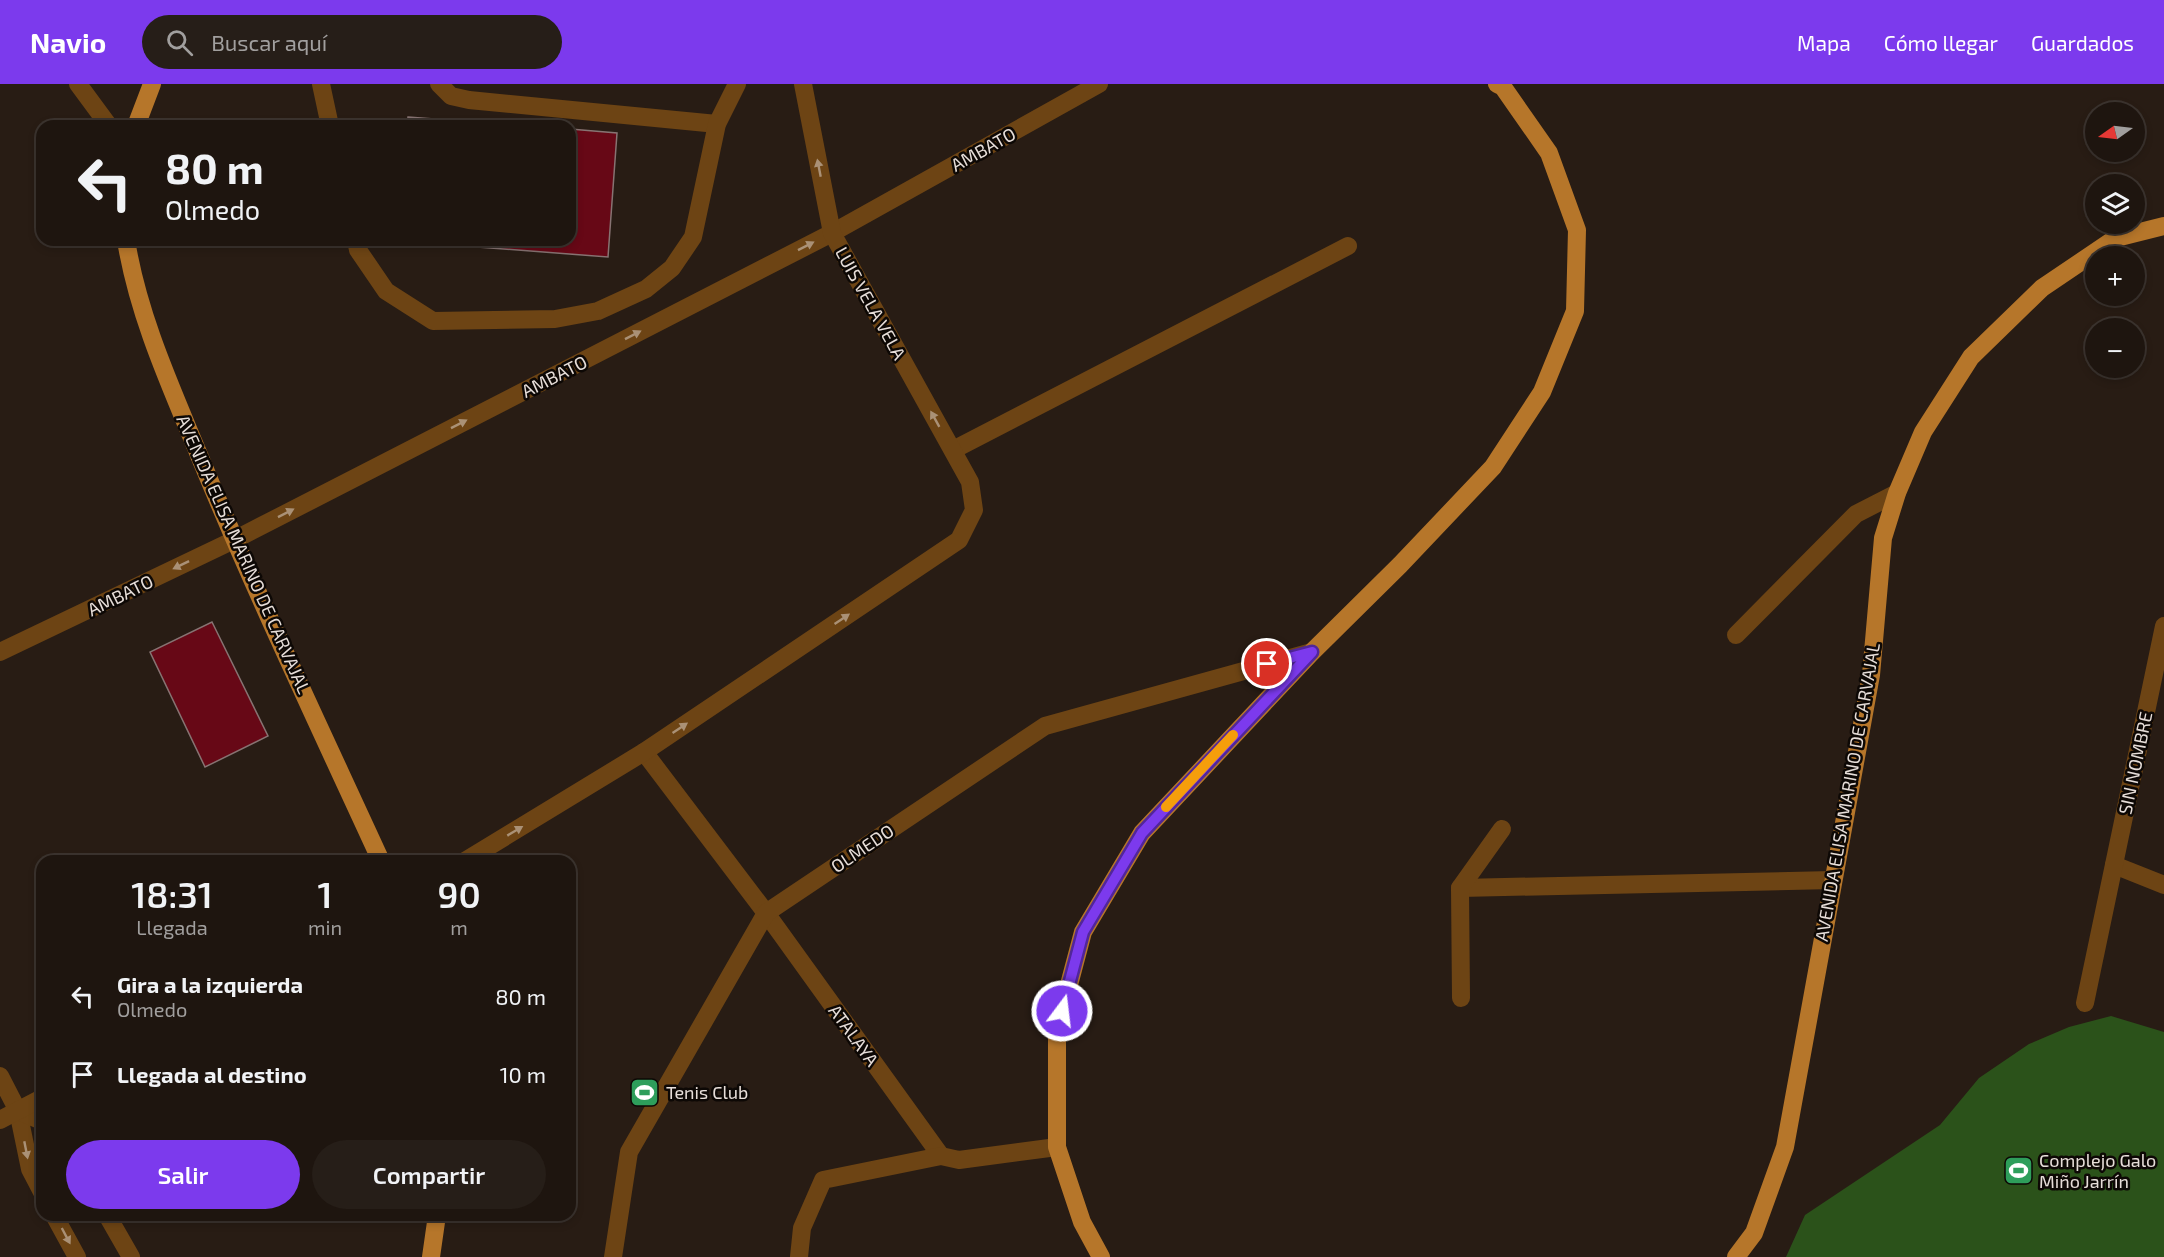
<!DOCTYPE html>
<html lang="es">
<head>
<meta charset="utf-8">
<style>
  body { margin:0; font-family:"Exo 2",sans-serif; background:#261e18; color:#f1f3f6; height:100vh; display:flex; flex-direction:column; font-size:22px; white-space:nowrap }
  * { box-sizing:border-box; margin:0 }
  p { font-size:20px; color:#a19f9e }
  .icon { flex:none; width:33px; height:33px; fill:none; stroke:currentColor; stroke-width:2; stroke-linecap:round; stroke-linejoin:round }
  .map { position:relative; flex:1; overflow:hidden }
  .details { position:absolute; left:36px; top:771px; width:540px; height:366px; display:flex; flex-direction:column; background:#1e150f; border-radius:18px; box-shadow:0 3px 9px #0003,0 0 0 2px #3c342f }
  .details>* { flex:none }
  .guide { position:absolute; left:36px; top:36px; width:540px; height:126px; border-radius:18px; box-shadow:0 3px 9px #0003,0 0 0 2px #3c342f; background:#1e150f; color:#f1f3f6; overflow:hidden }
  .needle { width:39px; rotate:256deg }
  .fabs { position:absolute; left:2085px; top:18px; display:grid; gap:12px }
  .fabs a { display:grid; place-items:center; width:60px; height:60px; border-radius:50%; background:#1e150f; box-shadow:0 3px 9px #0003,0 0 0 2px #3c342f; font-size:30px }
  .pin { position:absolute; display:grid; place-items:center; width:51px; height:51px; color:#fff; margin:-26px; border:3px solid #fff; border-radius:50%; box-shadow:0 2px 6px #0007 }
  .me { position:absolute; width:66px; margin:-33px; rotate:15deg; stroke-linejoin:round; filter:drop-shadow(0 0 4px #0008) }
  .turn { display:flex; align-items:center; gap:21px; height:126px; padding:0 30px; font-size:27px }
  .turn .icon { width:78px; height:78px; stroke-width:2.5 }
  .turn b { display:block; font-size:42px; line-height:51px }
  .eta { display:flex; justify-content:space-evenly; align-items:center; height:102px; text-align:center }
  .eta b { font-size:36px; font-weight:600; line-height:42px }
  .cta { display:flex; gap:12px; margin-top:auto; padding:12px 30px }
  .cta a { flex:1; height:69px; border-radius:36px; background:#7c3aed; color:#fff; font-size:24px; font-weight:600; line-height:69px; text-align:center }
  .cta a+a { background:#261e18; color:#f1f3f6 }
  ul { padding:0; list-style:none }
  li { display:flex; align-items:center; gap:18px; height:78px; padding:0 30px }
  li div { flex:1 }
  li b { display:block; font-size:22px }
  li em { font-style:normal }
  header { display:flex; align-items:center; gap:36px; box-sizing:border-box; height:84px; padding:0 30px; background:#7c3aed; color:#fff }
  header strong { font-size:28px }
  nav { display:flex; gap:33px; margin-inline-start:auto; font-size:21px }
  .search { width:420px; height:54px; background:#261e18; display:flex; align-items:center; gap:15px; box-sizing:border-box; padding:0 21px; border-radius:33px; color:#a19f9e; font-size:22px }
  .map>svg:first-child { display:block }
  .green { fill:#2b521a }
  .building { fill:#670816; stroke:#877372; stroke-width:1.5 }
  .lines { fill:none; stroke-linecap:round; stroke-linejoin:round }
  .service { stroke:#6d4414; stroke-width:18 }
  .minor { stroke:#6d4414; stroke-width:18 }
  .tertiary { stroke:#6d4414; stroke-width:18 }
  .trunk { stroke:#b6762a; stroke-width:18 }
  .oneway { fill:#aa9176 }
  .route-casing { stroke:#51269a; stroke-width:15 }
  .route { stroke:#7c3aed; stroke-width:10 }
  .slow { stroke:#f59e0b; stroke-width:10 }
  .labels { text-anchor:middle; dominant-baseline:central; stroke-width:5; stroke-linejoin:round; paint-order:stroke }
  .street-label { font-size:18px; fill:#e7ded9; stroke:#0d0805 }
  .poi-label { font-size:18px; fill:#e7ded9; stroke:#0d0805; text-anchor:start }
</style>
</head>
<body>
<header>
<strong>Navio</strong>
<div class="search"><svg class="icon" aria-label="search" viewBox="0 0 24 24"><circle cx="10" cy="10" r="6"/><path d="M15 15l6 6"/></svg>Buscar aquí</div>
<nav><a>Mapa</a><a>Cómo llegar</a><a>Guardados</a></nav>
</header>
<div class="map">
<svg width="2164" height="1173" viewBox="0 0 2164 1173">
  <rect width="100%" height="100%" fill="#281c14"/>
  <path class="green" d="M2111,932l53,16v225h-378l19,-42 135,-90 39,-47 50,-34 40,-17z"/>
  <g class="building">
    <path d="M408,33l119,9h-120z"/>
    <path d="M570,45l47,4 -9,124 -209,-16 171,-1z"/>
    <path d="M212,538l56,114 -63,31 -55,-115z"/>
  </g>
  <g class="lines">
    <g class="service">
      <path d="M321,0l9,42"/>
      <path d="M439,0l12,12 18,4 248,24"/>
      <path d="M356,156l2,10 28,41 47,30 122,-2 43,-8 48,-22 26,-21 21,-31 24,-113 20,-40"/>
      <path d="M644,668l122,161 175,243"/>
    </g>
    <g class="minor">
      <path d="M953,366l395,-204"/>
      <path d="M1736,551l120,-121 41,-21"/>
      <path d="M0,568l234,-112 598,-307 267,-149"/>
      <path d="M465,777l179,-109 315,-212 15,-30 -4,-28 -138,-249 -29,-149"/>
      <path d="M2114,781l50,20"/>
      <path d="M1460,804l373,-8"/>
      <path d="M1461,914l-1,-110 42,-59"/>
      <path d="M2085,919l79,-377"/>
      <path d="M0,992l18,35 12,58 12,23"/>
      <path d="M18,1027l24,10"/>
      <path d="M54,1131l23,42"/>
      <path d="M107,1131l24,42"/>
      <path d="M613,1173l16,-105 137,-239 279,-187 267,-74"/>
      <path d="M799,1173l3,-29 21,-48 118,-24 18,4 98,-13"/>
    </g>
    <g class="tertiary">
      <path d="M78,0l31,42"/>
      <path d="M0,1036l42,-22"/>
    </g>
    <g class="trunk">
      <path d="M136,42l16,-42"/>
      <path d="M126,156c12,75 44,145 73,215 56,137 120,271 182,406"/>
      <path d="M431,1173l6,-42"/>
      <path d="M1101,1173l-19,-35 -25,-75v-117l26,-98 59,-99 170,-181 88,-87 93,-98 49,-75 33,-81 2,-81 -28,-77 -46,-66 -6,-3"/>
      <path d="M1736,1173l18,-24 31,-86 86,-472 12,-137 14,-45 26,-61 48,-75 71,-69 74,-50 48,-12"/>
    </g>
  </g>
  <defs><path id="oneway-solid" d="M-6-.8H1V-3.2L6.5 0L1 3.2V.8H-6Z" transform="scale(1.5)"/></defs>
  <g class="oneway">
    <use href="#oneway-solid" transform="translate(819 84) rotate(-101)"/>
    <use href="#oneway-solid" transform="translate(806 162) rotate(-27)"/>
    <use href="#oneway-solid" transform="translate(633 251) rotate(-27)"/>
    <use href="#oneway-solid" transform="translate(935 335) rotate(-119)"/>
    <use href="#oneway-solid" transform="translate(459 340) rotate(-27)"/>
    <use href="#oneway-solid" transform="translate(286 429) rotate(-27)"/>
    <use href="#oneway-solid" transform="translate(181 481) rotate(154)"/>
    <use href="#oneway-solid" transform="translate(842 535) rotate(-34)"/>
    <use href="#oneway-solid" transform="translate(680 644) rotate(-34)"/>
    <use href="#oneway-solid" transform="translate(515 747) rotate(-31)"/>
    <use href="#oneway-solid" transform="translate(26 1066) rotate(79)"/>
    <use href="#oneway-solid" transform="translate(66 1152) rotate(62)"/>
  </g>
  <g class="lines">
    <defs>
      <path id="route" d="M1062,927l21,-79 59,-99 170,-181 -45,12"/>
    </defs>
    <use href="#route" class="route-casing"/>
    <use href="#route" class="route"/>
    <path class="slow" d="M1166,723l67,-72"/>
  </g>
  <defs>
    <symbol id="stadium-square" viewBox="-11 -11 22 22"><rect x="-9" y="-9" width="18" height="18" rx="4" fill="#2e9e5b" stroke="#0d0805"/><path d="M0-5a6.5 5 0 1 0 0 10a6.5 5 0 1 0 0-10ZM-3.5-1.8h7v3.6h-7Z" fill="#fff"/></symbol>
  </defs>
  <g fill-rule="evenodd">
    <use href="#stadium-square" x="628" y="992" width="33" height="33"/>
    <use href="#stadium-square" x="2002" y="1070" width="33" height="33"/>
  </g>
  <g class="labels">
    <g class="street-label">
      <text transform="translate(983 65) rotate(-29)">AMBATO</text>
      <text transform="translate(871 219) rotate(61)">LUIS VELA VELA</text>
      <text transform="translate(554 292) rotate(-27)">AMBATO</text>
      <text transform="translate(244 470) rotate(66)">AVENIDA ELISA MARINO DE CARVAJAL</text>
      <text transform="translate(120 511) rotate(-26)">AMBATO</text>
      <text transform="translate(2135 679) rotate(-78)">SIN NOMBRE</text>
      <text transform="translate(1847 708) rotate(-80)">AVENIDA ELISA MARINO DE CARVAJAL</text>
      <text transform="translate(862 764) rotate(-34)">OLMEDO</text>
      <text transform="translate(854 951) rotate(54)">ATALAYA</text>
    </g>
    <g class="poi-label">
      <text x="666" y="1008">Tenis Club</text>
      <text x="2039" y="1076">Complejo Galo<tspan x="2039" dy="21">Miño Jarrín</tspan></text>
    </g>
  </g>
</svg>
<div class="fabs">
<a><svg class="needle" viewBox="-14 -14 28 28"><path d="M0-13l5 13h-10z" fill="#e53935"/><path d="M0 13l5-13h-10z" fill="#a19f9e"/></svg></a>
<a><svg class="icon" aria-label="layers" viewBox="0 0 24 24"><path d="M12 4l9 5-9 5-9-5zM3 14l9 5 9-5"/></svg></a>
<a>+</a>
<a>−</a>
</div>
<div class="pin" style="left:1267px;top:580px;background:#d93025"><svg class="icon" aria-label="arrive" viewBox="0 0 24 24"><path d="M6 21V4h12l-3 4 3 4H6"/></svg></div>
<svg class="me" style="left:1062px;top:927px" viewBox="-20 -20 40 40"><circle r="17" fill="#7c3aed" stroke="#fff" stroke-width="3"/><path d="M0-11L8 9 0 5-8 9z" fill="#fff"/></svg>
<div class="guide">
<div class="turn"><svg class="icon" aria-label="left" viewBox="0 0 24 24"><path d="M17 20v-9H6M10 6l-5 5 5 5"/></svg><div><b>80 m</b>Olmedo</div></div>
</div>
<section class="details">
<div class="eta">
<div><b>18:31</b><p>Llegada</p></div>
<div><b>1</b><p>min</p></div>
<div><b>90</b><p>m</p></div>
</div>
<ul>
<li><svg class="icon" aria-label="left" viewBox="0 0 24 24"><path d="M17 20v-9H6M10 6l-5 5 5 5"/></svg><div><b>Gira a la izquierda</b><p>Olmedo</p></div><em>80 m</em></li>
<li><svg class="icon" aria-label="arrive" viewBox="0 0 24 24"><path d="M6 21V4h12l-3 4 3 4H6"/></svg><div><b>Llegada al destino</b></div><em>10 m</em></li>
</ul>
<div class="cta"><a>Salir</a><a>Compartir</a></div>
</section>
</div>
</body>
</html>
